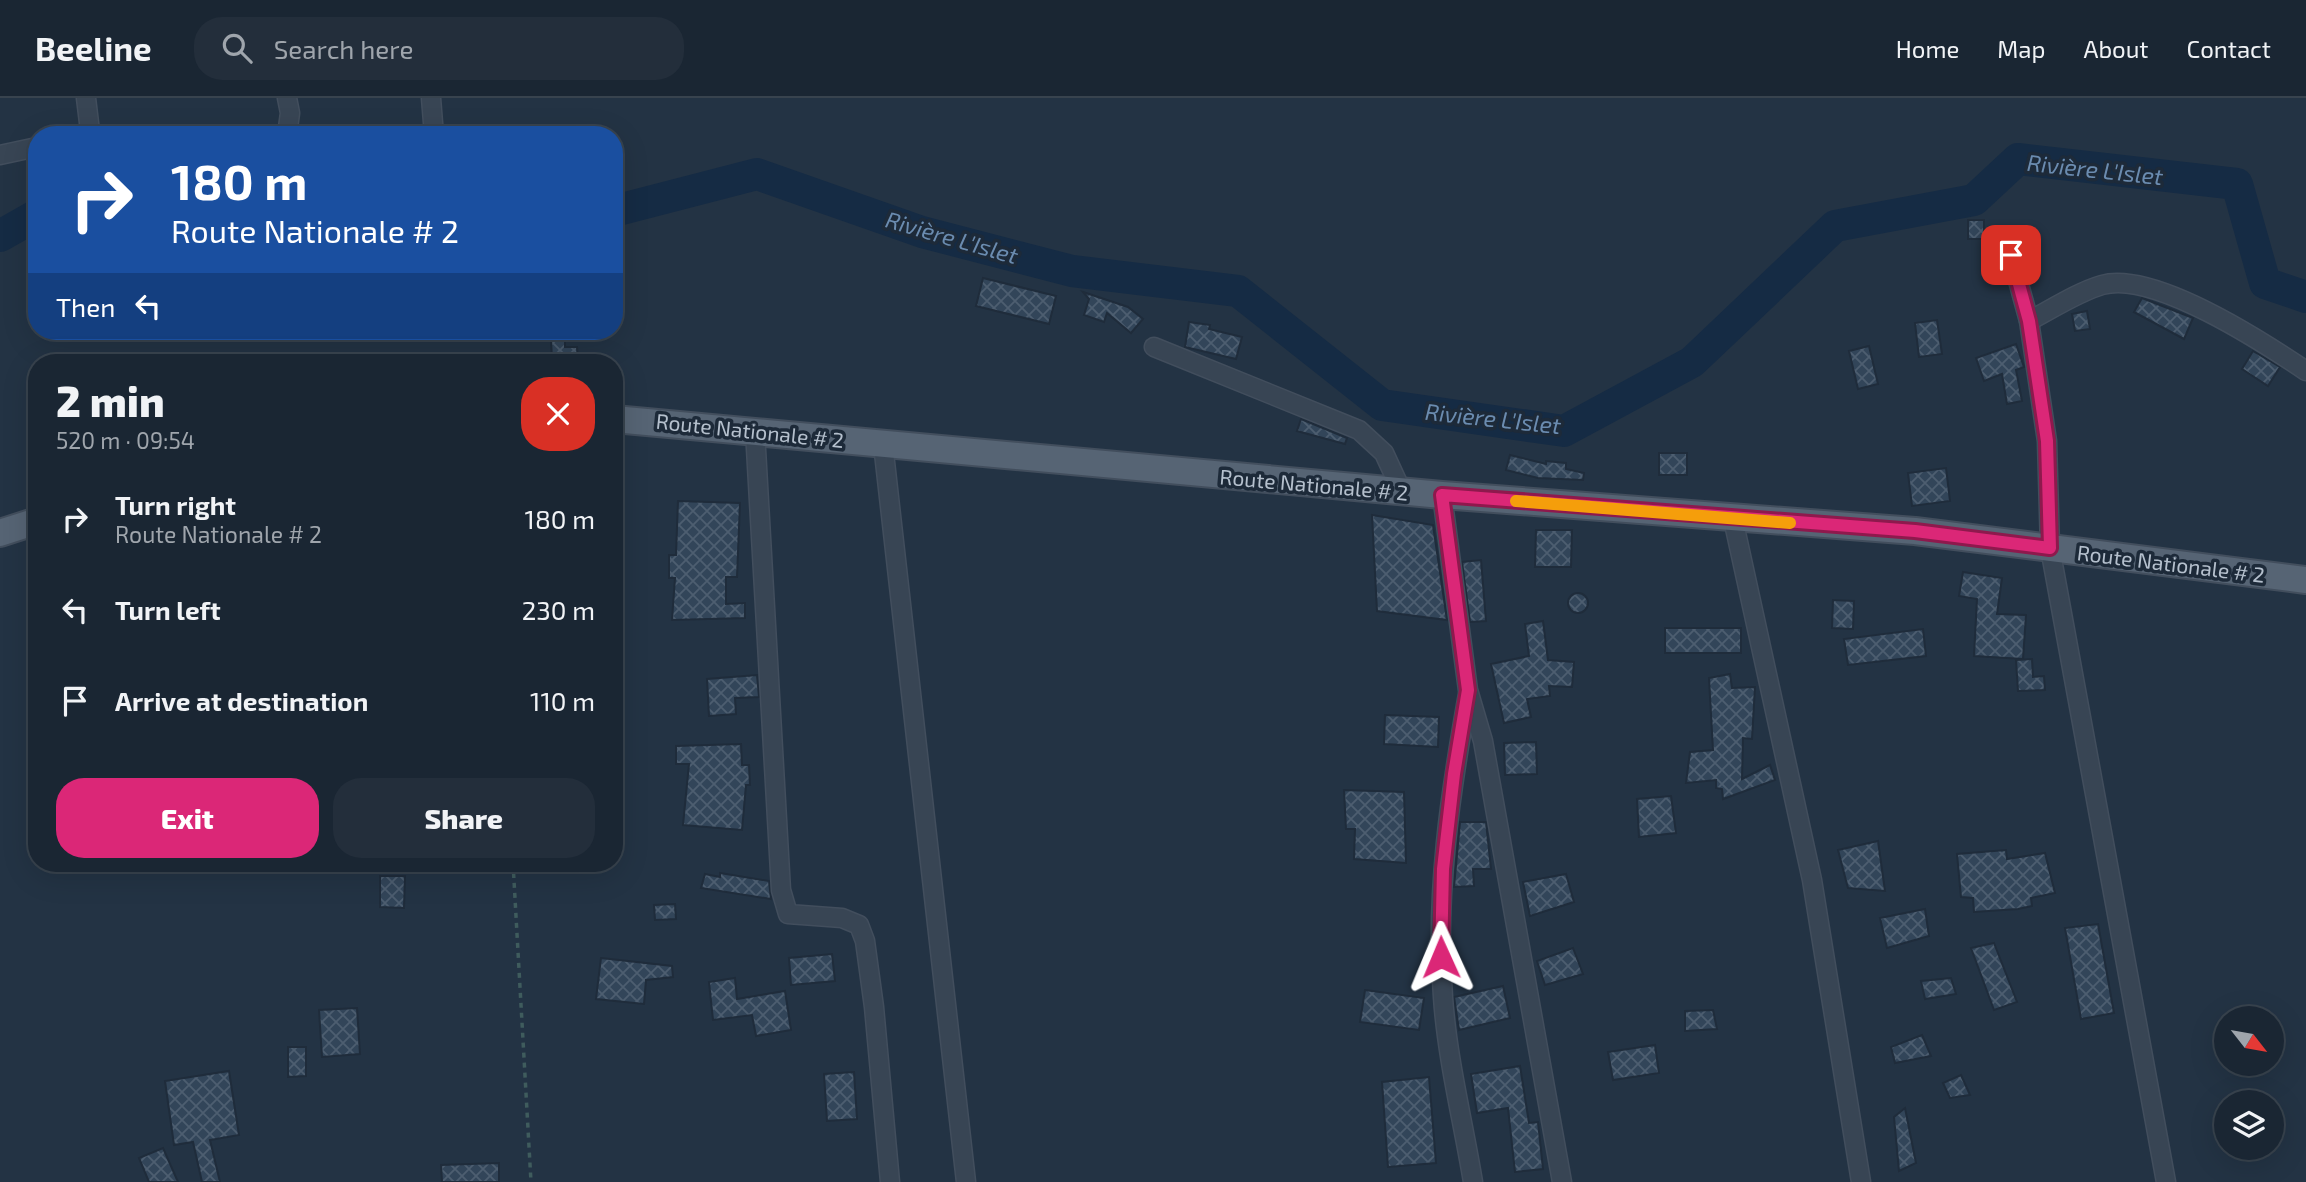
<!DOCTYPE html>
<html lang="en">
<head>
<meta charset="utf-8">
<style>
  body { margin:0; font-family:"Exo 2",sans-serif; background:#232e3b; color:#f1f3f6; height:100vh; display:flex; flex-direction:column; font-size:26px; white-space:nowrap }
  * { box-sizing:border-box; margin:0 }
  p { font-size:23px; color:#9fa5ac }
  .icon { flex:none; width:38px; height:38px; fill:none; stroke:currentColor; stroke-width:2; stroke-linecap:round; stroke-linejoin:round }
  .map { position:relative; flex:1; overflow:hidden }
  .side { position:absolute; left:28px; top:256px; width:595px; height:518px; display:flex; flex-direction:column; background:#1a2633; border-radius:28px; box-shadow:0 7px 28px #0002,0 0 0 2px #38434e }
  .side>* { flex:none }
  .top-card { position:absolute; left:28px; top:28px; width:595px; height:214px; border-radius:28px; box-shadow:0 7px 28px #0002,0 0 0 2px #38434e; background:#1a4fa0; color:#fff; overflow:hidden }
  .needle { width:46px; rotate:121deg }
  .fabs { position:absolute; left:2214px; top:908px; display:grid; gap:14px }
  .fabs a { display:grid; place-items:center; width:70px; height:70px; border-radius:50%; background:#1a2633; box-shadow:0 7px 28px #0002,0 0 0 2px #38434e; font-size:35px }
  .pin { position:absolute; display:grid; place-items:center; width:60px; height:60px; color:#fff; margin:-30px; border-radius:14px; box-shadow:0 4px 10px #0006 }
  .me { position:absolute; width:77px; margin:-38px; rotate:359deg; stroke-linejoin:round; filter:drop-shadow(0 0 5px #0008) }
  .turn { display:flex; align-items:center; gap:24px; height:147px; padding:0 28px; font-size:32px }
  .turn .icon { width:91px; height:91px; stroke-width:2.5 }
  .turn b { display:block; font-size:49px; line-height:60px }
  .then { display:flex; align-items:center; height:66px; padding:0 28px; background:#0003; gap:14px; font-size:26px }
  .round { display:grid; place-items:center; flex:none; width:74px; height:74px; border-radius:28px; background:#232e3b }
  .head { display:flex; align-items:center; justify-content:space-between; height:119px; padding:0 28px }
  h1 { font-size:42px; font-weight:800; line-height:52px }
  .cta { display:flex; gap:14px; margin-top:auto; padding:14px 28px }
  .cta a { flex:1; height:80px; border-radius:28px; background:#db2777; color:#fff; font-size:28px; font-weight:800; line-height:80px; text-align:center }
  .cta a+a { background:#232e3b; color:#f1f3f6 }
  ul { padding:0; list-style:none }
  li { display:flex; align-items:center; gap:21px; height:91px; padding:0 28px }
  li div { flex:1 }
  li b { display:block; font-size:26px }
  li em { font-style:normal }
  header { display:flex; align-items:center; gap:42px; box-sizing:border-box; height:98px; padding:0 35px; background:#1a2633; border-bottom:2px solid #38434e }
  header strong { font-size:33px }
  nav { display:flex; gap:38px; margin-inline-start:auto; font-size:24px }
  .search { width:490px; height:63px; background:#232e3b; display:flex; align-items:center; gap:18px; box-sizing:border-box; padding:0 24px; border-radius:28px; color:#9fa5ac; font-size:26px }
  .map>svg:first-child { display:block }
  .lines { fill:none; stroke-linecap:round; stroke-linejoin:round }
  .river { stroke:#152b44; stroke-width:32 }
  .building { fill:url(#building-cross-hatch); stroke:#1f2c3b; stroke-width:2 }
  .minor-casing { stroke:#424e5d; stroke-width:21 }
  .primary-casing { stroke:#424e5d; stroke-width:30 }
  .path { stroke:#3f5c5d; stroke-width:3.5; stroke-dasharray:5 5; stroke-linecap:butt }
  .minor { stroke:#384554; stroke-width:18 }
  .primary { stroke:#566474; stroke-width:26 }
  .route-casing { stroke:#8e194d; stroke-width:18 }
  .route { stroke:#db2777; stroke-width:12 }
  .slow { stroke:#f59e0b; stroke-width:12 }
  .labels { text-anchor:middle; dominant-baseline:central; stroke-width:7; stroke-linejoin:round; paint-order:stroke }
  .street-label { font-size:21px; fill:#b5c0cd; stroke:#1d2a39 }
  .water-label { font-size:23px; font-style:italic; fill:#6b8cb0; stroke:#1d2a39 }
</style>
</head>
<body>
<header>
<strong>Beeline</strong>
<div class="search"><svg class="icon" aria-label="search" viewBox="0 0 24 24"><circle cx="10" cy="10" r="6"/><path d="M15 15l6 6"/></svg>Search here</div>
<nav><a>Home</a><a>Map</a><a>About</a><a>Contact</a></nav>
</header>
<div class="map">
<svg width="2306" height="1084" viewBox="0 0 2306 1084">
  <defs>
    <pattern id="building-cross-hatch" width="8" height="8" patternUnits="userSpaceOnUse" patternTransform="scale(1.75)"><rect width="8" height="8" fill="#324559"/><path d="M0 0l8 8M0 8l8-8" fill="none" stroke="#4d5e70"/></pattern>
  </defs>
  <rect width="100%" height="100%" fill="#233344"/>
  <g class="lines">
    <g class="river">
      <path d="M614,113l143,-37 165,58 150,39 166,20 144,114 182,26 128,-69 143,-136 139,-26 44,-41 219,25 28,99 41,14"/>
      <path d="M0,138l37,-21"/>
    </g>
  </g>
  <g class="building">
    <rect x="1968" y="122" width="16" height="19"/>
    <path d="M983,180l73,18 -7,28 -73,-18z"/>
    <path d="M1083,194l45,15 15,12 -12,14 -24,-20 -3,9 -20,-7 5,-16z"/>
    <path d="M2142,200l51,20 -9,21 -50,-27z"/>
    <path d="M2087,213l3,18 -15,2 -3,-17z"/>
    <path d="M1937,222l5,34 -23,3 -4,-34z"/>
    <path d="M1189,224l21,3 -1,4 33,8 -6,22 -51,-12z"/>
    <path d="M565,239v10h12l1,14 -26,1 -1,-24z"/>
    <path d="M2016,246l8,23 -8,3 6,31 -15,3 -5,-30 -18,7 -8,-23z"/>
    <path d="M1869,248l9,38 -20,5 -9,-38z"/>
    <path d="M2253,253l27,16 -12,19 -26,-17z"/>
    <path d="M1301,321l46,19 -2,6 -48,-13z"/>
    <rect x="1659" y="355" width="28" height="22"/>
    <path d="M1510,357l36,9v-3l20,2v6l18,4 -1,7 -45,-2 -32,-8z"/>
    <path d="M1946,370l4,33 -38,5 -4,-33z"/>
    <path d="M678,403l62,2 -3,74h-11v27l19,-1v15l-73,2 3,-42h-6v-23h7z"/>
    <path d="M1372,417l61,10 14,95 -70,-9z"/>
    <path d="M1536,432h36l-1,37h-36z"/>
    <path d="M1481,462l5,61 -16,1 -8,-60z"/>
    <path d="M1963,474l39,6 -5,36 29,1 -3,44 -49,-3 3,-57 -18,-3z"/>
    <circle cx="1578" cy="505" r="10"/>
    <path d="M1833,502l21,1 -1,28 -21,-1z"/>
    <path d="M1543,523l5,39 26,2 -2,25 -23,-1 1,10 -23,3 4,18 -27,6 -13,-59 38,-8 -4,-32z"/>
    <rect x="1665" y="530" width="76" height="25"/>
    <path d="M1923,531l3,27 -78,9 -4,-26z"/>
    <path d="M2032,561l1,18 11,-1 1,14 -27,1 -2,-31z"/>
    <path d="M1730,576l2,14 23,-1 -3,52 -9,-1 -1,41 28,-14 5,15 -52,19 -1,-10 -6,-1v-8l-30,3 4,-31 23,-2 -4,-72z"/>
    <path d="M757,577l2,22 -24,1 1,16 -27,2 -2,-37z"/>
    <path d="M1385,617l54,2 -1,30 -54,-3z"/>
    <path d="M1536,644l1,32 -32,1 -1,-32z"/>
    <path d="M741,646l1,21h7l1,20h-4l-4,45 -59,-5 6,-61h-13v-18z"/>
    <path d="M1344,692l60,2 2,71 -52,-4 1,-30h-9z"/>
    <path d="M1671,698l5,37 -37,4 -2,-38z"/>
    <path d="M1460,724h26l5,47h-18l1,17 -20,1z"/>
    <path d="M1878,743l7,50 -37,-3 -10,-38z"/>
    <path d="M2006,752l1,9 38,-6 10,40 -24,5 1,8 -14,3 -44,3 -1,-14 -12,-1 -4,-43z"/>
    <path d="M720,775l49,8 2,18 -70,-11 4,-14 15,3z"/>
    <path d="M1566,776l8,28 -44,14 -7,-34z"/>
    <path d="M380,778h25l-1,32 -24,-1z"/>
    <path d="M675,806l1,15 -21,1 -1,-15z"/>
    <path d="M1925,811l4,27 -42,12 -7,-30z"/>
    <path d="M2098,826l16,89 -33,6 -16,-91z"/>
    <path d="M1994,845l23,59 -23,8 -23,-62z"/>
    <path d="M1573,850l10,26 -38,11 -8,-24z"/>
    <path d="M832,856l3,27 -44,4 -2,-27z"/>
    <path d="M601,860l71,8 1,11 -27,3 -2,24 -48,-5z"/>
    <path d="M735,880l2,21 48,-8 6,39 -35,6 -4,-21 -39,5 -4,-38z"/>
    <path d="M1951,880l5,16 -31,5 -4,-18z"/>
    <path d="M1503,888l7,32 -51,12 -5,-33z"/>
    <path d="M1365,892l59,8 -5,32 -59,-8z"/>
    <path d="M357,910l3,46 -38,3 -3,-47z"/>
    <path d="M1713,912l4,19 -32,2v-20z"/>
    <path d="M1922,937l9,21 -36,7 -4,-16z"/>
    <path d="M1655,947l4,28 -46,7 -5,-28z"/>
    <path d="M288,949h18v29l-18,1z"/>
    <path d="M1520,968l9,57 9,-1 5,47 -28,3 -7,-64 -31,5 -6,-39z"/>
    <path d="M229,973l10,64 -29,5 10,42h-18l-9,-40 -19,3 -9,-64z"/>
    <path d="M854,974l3,47 -30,2 -3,-47z"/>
    <path d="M1961,977l9,20 -20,3 -7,-15z"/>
    <path d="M1429,979l7,86 -48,4 -6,-85z"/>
    <path d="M1905,1010l11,55 -17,8 -5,-54z"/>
    <path d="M163,1050l15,34h-29l-10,-24z"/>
    <path d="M499,1065v19h-57l-1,-17z"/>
  </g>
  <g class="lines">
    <defs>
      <g id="minor">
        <path d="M86,0l4,33"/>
        <path d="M431,0l3,37"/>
        <path d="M287,37l3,-22 -3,-15"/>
        <path d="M0,57l37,-8"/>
        <path d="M2011,157l18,66 18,120 3,107 116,634"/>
        <path d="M2029,223c23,-12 49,-29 73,-36 51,-15 161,57 204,86"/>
        <path d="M1154,249l205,83 25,23 18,39"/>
        <path d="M755,333l26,459 7,24 54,4 17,7 6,16 9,66 16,175"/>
        <path d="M883,346l83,738"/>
        <path d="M1442,397l26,195 15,51 79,441"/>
        <path d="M1733,421l79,361 49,302"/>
        <path d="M1468,596c-18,100 -33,201 -25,303 4,61 20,124 30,185"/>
      </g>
      <g id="primary">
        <path d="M614,321l828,76 473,36 391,49"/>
        <path d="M0,435l37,-12"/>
      </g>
    </defs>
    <use href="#minor" class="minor-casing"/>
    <use href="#primary" class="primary-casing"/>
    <path class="path" d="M513,765l18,319"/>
    <use href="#minor" class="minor"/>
    <use href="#primary" class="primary"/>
  </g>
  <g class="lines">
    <defs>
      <path id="route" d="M1441,859l2,-88 11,-95 14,-84 -26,-195 473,36 135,17 -3,-107 -18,-120 -18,-66"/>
    </defs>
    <use href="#route" class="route-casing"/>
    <use href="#route" class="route"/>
    <path class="slow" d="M1516,403l274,22"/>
  </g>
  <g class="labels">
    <g class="street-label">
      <text transform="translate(750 332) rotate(6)">Route Nationale # 2</text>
      <text transform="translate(1314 386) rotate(5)">Route Nationale # 2</text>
      <text transform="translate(2171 465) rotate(7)">Route Nationale # 2</text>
    </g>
    <g class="water-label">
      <text transform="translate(2095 71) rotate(6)">Rivière L'Islet</text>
      <text transform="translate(952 139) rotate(16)">Rivière L'Islet</text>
      <text transform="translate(1493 320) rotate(6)">Rivière L'Islet</text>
    </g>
  </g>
</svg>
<div class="fabs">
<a><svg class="needle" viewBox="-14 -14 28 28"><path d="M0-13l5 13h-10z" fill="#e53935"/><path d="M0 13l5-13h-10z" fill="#9fa5ac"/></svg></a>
<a><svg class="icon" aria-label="layers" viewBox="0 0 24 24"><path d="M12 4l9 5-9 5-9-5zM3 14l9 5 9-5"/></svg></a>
</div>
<div class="pin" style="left:2011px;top:157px;background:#d93025"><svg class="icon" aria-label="arrive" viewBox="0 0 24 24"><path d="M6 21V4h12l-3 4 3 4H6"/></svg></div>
<svg class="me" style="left:1441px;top:859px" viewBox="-20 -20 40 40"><path d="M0-17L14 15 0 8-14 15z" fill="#db2777" stroke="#fff" stroke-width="4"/></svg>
<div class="top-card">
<div class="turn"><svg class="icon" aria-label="right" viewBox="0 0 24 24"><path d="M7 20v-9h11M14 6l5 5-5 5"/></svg><div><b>180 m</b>Route Nationale # 2</div></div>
<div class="then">Then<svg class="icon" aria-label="left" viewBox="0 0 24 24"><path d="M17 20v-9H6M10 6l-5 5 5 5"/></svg></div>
</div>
<section class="side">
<div class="head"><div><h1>2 min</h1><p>520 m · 09:54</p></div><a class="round" style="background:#d93025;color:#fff"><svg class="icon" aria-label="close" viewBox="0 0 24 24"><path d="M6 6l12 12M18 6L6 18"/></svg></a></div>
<ul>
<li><svg class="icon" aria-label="right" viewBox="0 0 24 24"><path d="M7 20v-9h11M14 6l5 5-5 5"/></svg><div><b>Turn right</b><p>Route Nationale # 2</p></div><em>180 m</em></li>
<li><svg class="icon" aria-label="left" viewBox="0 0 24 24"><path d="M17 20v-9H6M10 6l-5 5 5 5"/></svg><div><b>Turn left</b></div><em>230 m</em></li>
<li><svg class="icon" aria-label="arrive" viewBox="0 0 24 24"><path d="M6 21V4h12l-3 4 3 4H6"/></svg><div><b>Arrive at destination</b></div><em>110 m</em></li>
</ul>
<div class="cta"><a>Exit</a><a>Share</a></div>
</section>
</div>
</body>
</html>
